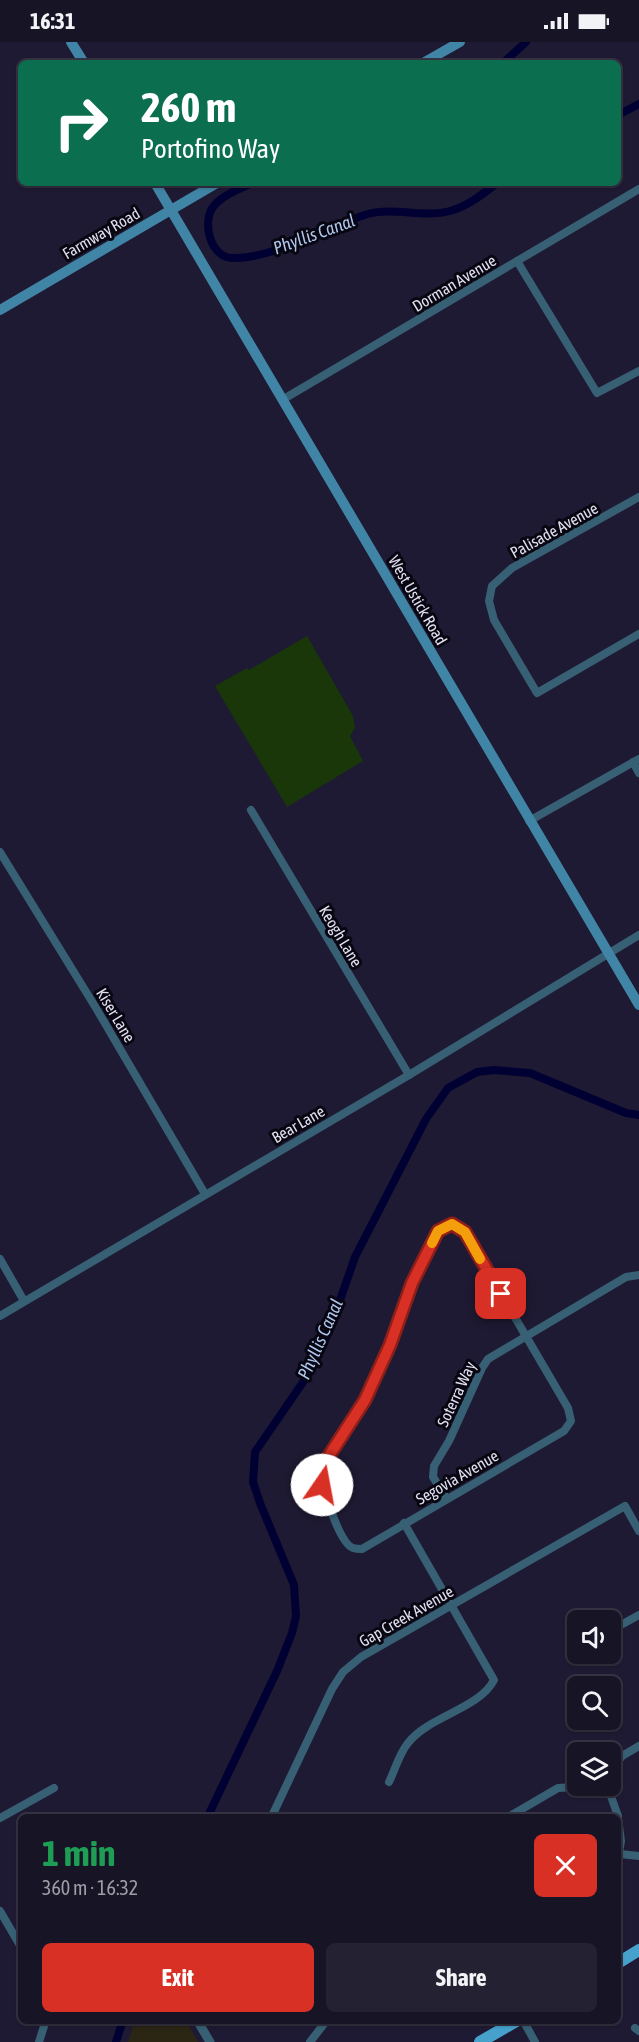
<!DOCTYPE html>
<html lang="en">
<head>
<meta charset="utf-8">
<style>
  body { margin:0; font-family:"Asap Condensed",sans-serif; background:#242132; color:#f1f3f6; height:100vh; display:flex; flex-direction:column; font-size:22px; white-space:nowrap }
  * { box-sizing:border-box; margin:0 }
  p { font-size:20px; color:#9e9ea7 }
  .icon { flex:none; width:33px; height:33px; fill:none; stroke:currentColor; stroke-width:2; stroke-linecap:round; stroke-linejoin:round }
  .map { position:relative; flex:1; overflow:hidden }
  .sheet { position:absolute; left:18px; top:1772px; width:603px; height:210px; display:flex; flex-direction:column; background:#171426; border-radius:9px; box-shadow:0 2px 4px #0004,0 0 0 2px #363343 }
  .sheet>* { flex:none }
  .guide { position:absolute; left:18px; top:18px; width:603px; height:126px; border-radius:9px; box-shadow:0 2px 4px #0004,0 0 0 2px #363343; background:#0b6e4f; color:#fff; overflow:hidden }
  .tools { position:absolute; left:567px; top:1568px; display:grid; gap:12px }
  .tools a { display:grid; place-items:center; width:54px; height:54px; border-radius:9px; background:#171426; box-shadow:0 2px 4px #0004,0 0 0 2px #363343; font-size:30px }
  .pin { position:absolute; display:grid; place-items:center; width:51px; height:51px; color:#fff; margin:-26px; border-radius:12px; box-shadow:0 3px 9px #0006 }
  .me { position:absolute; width:66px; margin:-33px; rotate:12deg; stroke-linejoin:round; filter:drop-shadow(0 0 4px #0008) }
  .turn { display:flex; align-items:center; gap:21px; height:126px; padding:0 24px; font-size:27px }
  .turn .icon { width:78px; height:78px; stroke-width:2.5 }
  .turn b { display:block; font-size:42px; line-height:51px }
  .round { display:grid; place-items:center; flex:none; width:63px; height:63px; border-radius:9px; background:#242132 }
  .summary { display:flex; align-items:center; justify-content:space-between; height:102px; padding:0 24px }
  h1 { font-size:36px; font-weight:700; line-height:45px; color:#1e9e55 }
  .cta { display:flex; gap:12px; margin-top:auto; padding:12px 24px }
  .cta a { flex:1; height:69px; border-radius:9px; background:#d93025; color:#fff; font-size:24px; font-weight:700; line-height:69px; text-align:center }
  .cta a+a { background:#242132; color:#f1f3f6 }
  .status { display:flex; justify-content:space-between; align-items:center; height:42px; padding:0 30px; background:#171426; direction:ltr }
  .status svg { height:16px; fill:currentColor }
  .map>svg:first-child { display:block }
  .industrial { fill:#2b2514 }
  .green { fill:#193709 }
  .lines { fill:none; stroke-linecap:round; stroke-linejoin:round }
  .canal { stroke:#003; stroke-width:8 }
  .minor { stroke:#376074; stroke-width:8 }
  .tertiary { stroke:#376074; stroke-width:9 }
  .secondary { stroke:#4185a6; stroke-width:10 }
  .primary { stroke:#46a1cd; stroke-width:12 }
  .route-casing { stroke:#8d1f18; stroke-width:15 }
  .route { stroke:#d93025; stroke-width:10 }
  .slow { stroke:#f59e0b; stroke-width:10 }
  .labels { text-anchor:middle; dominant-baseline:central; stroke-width:6; stroke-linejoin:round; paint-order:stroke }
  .street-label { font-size:16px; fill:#e1dff0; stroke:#080711 }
  .water-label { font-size:18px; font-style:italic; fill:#afc6ee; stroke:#080711 }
</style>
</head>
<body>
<div class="status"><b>16:31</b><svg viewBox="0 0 49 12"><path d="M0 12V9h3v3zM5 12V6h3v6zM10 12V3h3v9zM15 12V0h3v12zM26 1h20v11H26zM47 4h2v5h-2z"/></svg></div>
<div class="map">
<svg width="639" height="2000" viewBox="0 0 639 2000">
  <rect width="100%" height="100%" fill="#1f1a33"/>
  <path class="industrial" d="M135,1978l51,1 12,21h-70z"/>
  <path class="green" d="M307,594l46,80 2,12 -5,8 13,25 -76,46 -72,-121 32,-18 2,2z"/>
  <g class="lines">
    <g class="canal">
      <path d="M503,21l23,-21"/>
      <path d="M618,73l21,-11"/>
      <path d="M252,141c-12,6 -30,12 -39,24 -11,15 -3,50 19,51 44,1 94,-32 136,-44 26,-7 56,4 82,-3 18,-5 33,-17 47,-28"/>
      <path d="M208,1774l69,-145 15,-38 4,-17 -2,-31 -34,-82 -7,-21 2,-30 55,-80 20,-43 25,-72 71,-138 22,-31 29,-16 17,-2 36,3 96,40 13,2"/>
      <path d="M116,2000l7,-22"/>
    </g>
    <g class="minor">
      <path d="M517,219l80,132 42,-22"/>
      <path d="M282,358l357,-211"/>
      <path d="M639,455l-127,71 -20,18 -3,15 5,19 43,73 102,-59"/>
      <path d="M633,720l6,11"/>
      <path d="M251,768l158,265"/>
      <path d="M529,779l110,-62"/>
      <path d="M0,810l96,156 109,186"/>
      <path d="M452,1182l13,8 103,176 3,13 -7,10 -202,118c-3,0 -6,0 -9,-1 -14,-5 -31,-61 -32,-76l44,-73 25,-54 22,-62 26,-52 6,-6z"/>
      <path d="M0,1217l24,42"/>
      <path d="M0,1274l409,-241 230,-140"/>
      <path d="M447,1457l-14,-22 1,-11 15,-25 33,-73 6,-9 138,-82 13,-2"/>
      <path d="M610,1589l29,-16"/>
      <path d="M610,1730l12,-16 17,-10"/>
      <path d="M389,1740c6,-12 10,-28 19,-39 21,-27 71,-34 86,-63l-90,-157"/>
      <path d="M607,1743l11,31"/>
      <path d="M272,1774l60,-127 11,-17 18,-15 264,-151 14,25"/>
      <path d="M510,1774l48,-28 49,-3"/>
      <path d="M0,1776l54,-30"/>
      <path d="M618,1776l3,23 -3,17"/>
      <path d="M620,1812l19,2"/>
      <path d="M0,1869l21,36"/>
      <path d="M523,1978l12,22"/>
      <path d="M635,1986l4,3"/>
      <path d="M39,2000l7,-22"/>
      <path d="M310,2000l17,-22"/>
    </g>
    <path class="tertiary" d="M197,1978l13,22"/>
    <g class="secondary">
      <path d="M71,0l13,21"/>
      <path d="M423,21l37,-21"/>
      <path d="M155,141l484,822"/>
      <path d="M0,268l217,-127"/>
    </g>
    <g class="primary">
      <path d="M618,1921l21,-13"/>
      <path d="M480,2000l38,-22"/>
    </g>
  </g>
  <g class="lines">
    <defs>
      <path id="route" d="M322,1443l-1,-13 4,-10 40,-62 25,-55 22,-62 26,-52 14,-7 13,8 36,62"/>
    </defs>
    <use href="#route" class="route-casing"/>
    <use href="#route" class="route"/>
    <path class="slow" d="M432,1201l6,-12 14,-7 13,8 15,27"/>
  </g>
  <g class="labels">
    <g class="street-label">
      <text transform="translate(101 191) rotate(-30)">Farmway Road</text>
      <text transform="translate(454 241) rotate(-31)">Dorman Avenue</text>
      <text transform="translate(554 488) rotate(-29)">Palisade Avenue</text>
      <text transform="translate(418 558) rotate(60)">West Ustick Road</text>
      <text transform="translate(341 894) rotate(59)">Keogh Lane</text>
      <text transform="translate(116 973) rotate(59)">Kiser Lane</text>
      <text transform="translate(298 1082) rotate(-30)">Bear Lane</text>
      <text transform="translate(456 1352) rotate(-65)">Soterra Way</text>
      <text transform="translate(457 1435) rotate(-30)">Segovia Avenue</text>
      <text transform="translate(406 1574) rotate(-30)">Gap Creek Avenue</text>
    </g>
    <g class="water-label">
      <text transform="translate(314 192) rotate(-20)">Phyllis Canal</text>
      <text transform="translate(320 1297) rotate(-66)">Phyllis Canal</text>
    </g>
  </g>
</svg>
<div class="tools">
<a><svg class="icon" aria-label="sound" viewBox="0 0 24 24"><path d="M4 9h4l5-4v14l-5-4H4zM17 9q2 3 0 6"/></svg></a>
<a><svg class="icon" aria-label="search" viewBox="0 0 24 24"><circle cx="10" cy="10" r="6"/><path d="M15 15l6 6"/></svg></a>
<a><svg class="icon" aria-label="layers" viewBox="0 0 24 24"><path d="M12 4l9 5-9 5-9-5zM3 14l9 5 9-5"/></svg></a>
</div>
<div class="pin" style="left:501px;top:1252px;background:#d93025"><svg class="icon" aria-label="arrive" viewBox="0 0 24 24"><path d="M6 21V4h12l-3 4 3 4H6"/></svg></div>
<svg class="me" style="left:322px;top:1443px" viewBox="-20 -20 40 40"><circle r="19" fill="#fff"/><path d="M0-13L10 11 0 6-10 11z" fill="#d93025"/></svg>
<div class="guide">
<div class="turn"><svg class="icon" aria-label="right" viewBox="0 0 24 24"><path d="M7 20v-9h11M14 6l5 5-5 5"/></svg><div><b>260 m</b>Portofino Way</div></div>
</div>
<section class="sheet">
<div class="summary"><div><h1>1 min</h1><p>360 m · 16:32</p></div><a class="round" style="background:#d93025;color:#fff"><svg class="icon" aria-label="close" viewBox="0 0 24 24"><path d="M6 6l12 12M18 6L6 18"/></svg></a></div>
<div class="cta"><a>Exit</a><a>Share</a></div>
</section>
</div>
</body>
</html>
